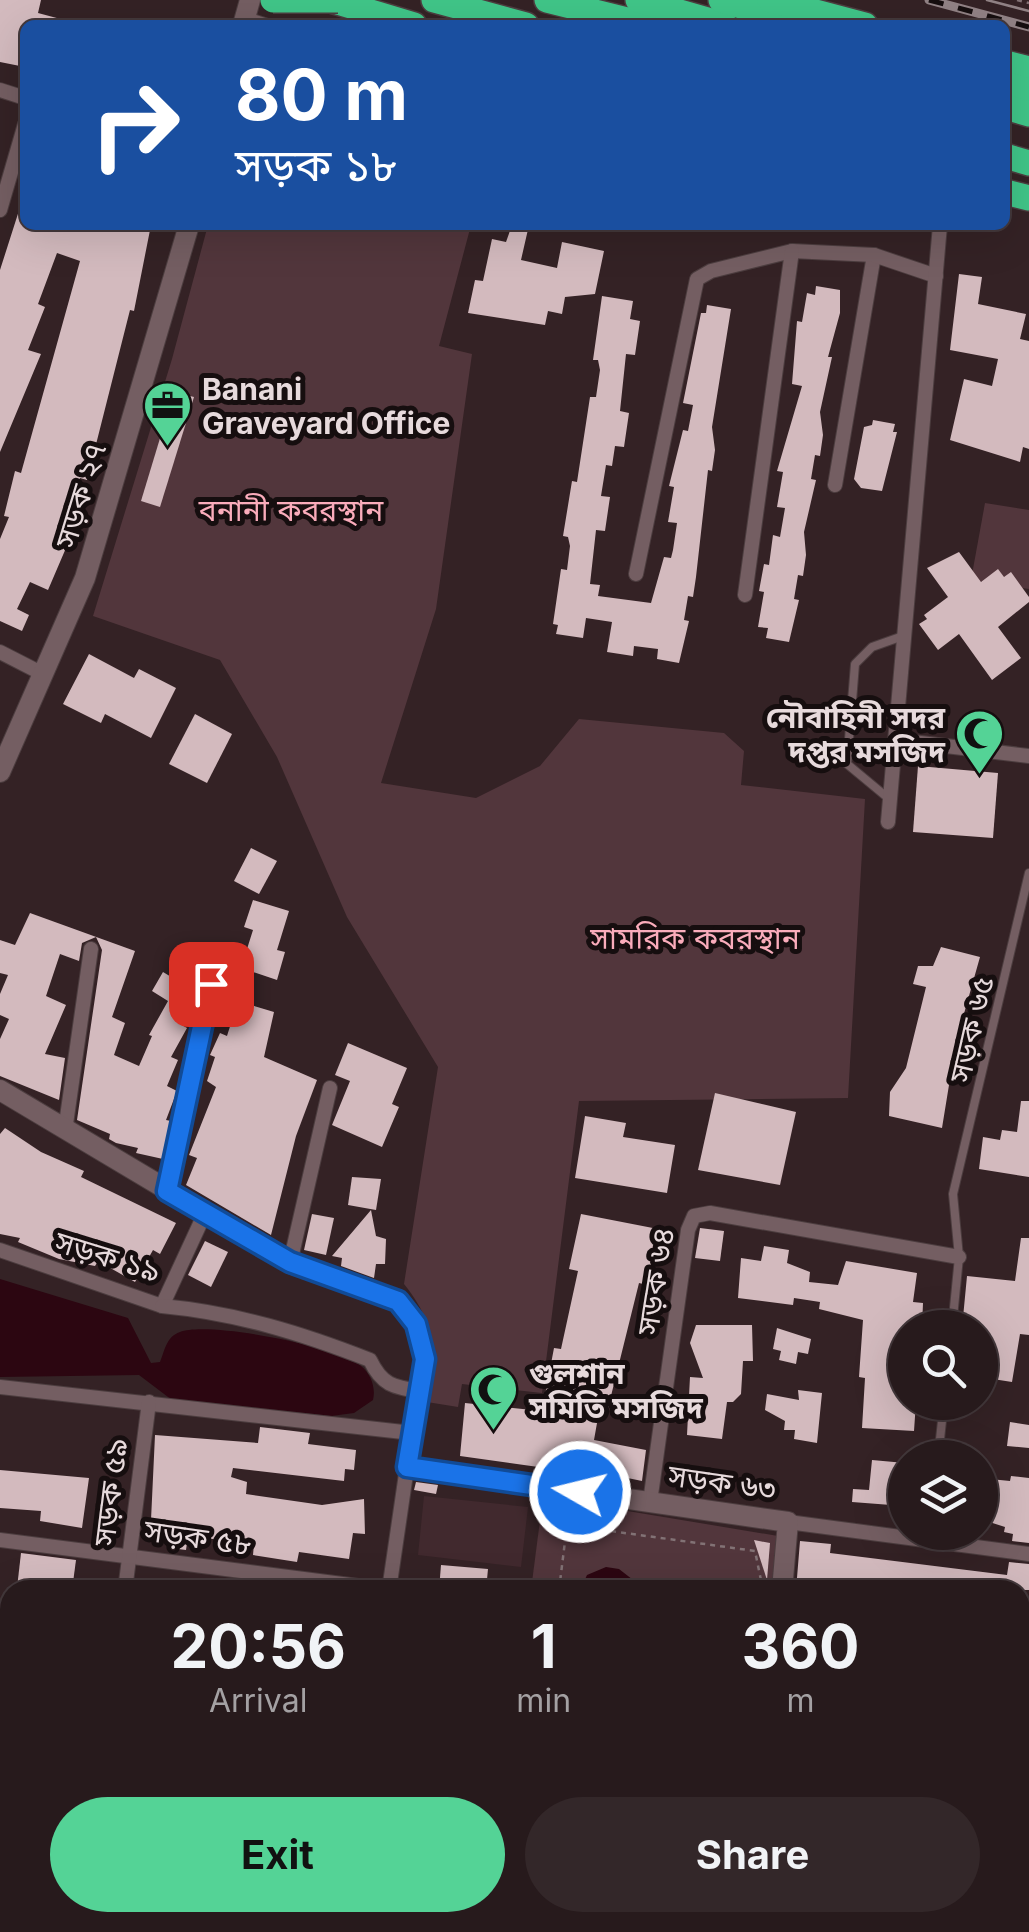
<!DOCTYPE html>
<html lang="en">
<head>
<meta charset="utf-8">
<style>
  body { margin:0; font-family:Inter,"Noto Sans Bengali",sans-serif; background:#332729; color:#f1f3f6; height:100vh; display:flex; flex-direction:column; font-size:38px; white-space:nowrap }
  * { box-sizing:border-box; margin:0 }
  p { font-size:32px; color:#a4a1a3 }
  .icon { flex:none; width:55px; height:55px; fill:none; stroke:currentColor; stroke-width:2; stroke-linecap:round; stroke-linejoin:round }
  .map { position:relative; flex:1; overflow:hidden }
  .details { position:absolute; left:0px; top:1580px; width:1030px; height:352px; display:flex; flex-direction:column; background:#271a1c; border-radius:30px 30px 0 0; box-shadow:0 10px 40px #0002,0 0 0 2px #43383b }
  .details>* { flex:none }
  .banner { position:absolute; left:20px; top:20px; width:990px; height:210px; border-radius:15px; box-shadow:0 10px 40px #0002,0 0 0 2px #43383b; background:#1a4fa0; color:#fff; overflow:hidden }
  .fabs { position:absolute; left:888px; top:1310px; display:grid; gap:20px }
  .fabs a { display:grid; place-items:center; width:110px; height:110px; border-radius:50%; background:#271a1c; box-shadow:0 10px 40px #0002,0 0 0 2px #43383b; font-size:50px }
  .pin { position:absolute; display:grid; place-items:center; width:85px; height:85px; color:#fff; margin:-42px; border-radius:20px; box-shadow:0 5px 15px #0006 }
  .me { position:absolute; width:110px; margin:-55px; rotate:278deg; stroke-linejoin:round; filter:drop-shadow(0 0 8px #0008) }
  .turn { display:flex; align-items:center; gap:35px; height:210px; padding:0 50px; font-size:45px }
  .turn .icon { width:130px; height:130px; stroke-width:2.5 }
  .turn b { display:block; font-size:70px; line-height:85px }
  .eta { display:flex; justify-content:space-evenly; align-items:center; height:170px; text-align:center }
  .eta b { font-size:60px; font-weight:700; line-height:70px }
  .button { display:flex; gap:20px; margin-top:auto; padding:20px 50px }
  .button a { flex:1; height:115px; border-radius:60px; background:#54d396; color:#111; font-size:40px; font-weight:700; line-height:115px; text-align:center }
  .button a+a { background:#332729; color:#f1f3f6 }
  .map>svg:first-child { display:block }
  .built { fill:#41292e }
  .green { fill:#52363c }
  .water { fill:#2c0611 }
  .building { fill:#d3babe }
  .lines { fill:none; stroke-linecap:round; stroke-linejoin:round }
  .lane-casing { stroke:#4c3d3f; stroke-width:10 }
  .street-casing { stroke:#4c3d3f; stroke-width:16 }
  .secondary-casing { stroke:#4c3d3f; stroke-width:22 }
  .highway-casing { stroke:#4c3d3f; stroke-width:28 }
  .path { stroke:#827275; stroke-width:2.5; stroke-dasharray:5 5; stroke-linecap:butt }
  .lane { stroke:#745e62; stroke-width:8 }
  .street { stroke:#745e62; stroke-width:14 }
  .secondary { stroke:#745e62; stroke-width:20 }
  .highway { stroke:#40c588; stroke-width:25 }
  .tram { stroke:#918285; stroke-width:2.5 }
  .rail-casing { stroke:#918285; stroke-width:9 }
  .rail { stroke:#160e0f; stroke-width:5; stroke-dasharray:15; stroke-linecap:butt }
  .highway-bridge-casing { stroke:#4c3d3f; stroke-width:28; stroke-linecap:butt }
  .highway-bridge { stroke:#40c588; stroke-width:25 }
  .route-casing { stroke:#114b97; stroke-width:25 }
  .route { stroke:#1a73e8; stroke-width:18 }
  .labels { text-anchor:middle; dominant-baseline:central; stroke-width:10; stroke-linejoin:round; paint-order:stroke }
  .poi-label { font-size:30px; font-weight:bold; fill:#e7dadc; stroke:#160e0f; text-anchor:start }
  .street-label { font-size:30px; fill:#e7dadc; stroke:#160e0f }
  .park-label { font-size:30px; fill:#faacbb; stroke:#160e0f }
</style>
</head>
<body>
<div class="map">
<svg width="1029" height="1932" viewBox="0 0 1029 1932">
  <rect width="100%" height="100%" fill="#342225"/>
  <path class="built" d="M424,1496l104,11 -7,60 -103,-12z"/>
  <g class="green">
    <path d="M208,225h263l-32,121 33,8 -36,255 -55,174 95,15 64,-32 39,-47 145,14 20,18 -3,34 124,14 -17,299 -269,3 -37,292 -80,-9 -4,23 -31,-5c13,-47 8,-79 -23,-118l34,-217 -91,-150 -70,-160 -57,-97 -127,-44 79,-257z"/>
    <path d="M985,503l44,7v79l-58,-9z"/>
    <path d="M543,1497l235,39 -6,54h-241z"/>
    <path d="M484,1922l255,1v9h-257z"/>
  </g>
  <g class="water">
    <path d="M0,1279l128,39 23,45 9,-1c5,-12 6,-25 20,-30 28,-11 159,14 181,34 10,8 15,22 12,34l-19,13 -23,3 -159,-16 -33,-25 -139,2z"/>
    <path d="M606,1567l13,2 27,21h-66l7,-15z"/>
    <path d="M541,1923h108l1,9h-109z"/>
  </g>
  <g class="building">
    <path d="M0,0h41l-3,13 30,8v4h-43v42l-25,-5z"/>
    <path d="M23,198l2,27h126l-17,86 -4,-1 -43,170 -7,-2 -17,69 3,1 -18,42 -18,-8 -13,27 12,6 -7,16 -22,-10v-82l9,-22 -5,-1 11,-45 6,2 59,-212 -23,-8 -19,51 7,3 -17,43 13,4 -41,98v-182z"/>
    <path d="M512,225h17l-8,35 36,8 5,-26 42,9 -9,43 -30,3 -3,17 -14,-3 -3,14 -77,-12 7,-33 8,1 9,-42 14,3z"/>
    <path d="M959,274l23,3 -4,27 48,10 -6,25 9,2v108l-6,-2 -3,15 -70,-22 14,-61 28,7 6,-27 -48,-9z"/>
    <path d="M816,286l24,4v23l-12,44h4l-12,55 3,23 -3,21 -5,-1 -4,24 5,1 -12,52 2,23 -3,21 -5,-1 -4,24 5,1 -10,42 -23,-4 2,-10 -10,-1 6,-35 -5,-1 5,-27 5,1 4,-30 7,2 5,-29 -8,-1 6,-35 -6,-1 25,-85 -10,-2 5,-63 5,1 5,-29 8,2z"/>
    <path d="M602,296l31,5 -3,18 10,2 -5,34 -9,-1 -6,57 9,2 -5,34 -9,-1 -3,20 -6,-1 -5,31 9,1 -5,34 -9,-1 -6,54 10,1 -2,11 53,7 13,-46 7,1 2,-8 4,-27 -9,-1 6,-35 -5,-1 14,-56 5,1 5,-26 -10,-2 18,-90h5l1,-8 24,4 -19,118 3,23 -3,21 -4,-1 -12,107 -3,20 -5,-1 -4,24 5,1 -10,42 -22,-4 1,-10 -24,-3 -1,10 -26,-4 5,-30 -26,-4 -3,20 -27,-4 2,-9 -5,-1 8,-55 6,1 3,-24 -2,-9 -5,-1 9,-55 5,1 13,-85h6l4,-27 -2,-10h-5z"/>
    <path d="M174,392l20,5 -34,110 -19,-6z"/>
    <path d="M873,420l22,4 -2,8h4l-15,59 -21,-3 -7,-9 10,-52 8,-2z"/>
    <path d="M959,552l22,30 17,-13 6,8 7,-5 18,25v5l-31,25 23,31 -29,22 -33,-46 -21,16 -19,-26 8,-5 -3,-4 24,-18 -21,-29z"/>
    <path d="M89,654l45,24 5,-9 37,19 -25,50 -46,-24 -4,9 -38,-19z"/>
    <path d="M195,714l37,20 -25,49 -38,-19z"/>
    <path d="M918,766l80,7 -5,65 -80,-6z"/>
    <path d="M251,848l26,13 -18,33 -25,-13z"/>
    <path d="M253,900l36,11 -12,39 8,2 -8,28 -36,-12 12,-38 -9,-3z"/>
    <path d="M30,913l105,38 -23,66 13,6 -11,32 25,11 13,-30 -3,-1 19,-34 -16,-10 11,-19 35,21 -18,31 7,4 -16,29 7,3 -11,26 10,5 -11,29 5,1 -8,38 -27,-6 2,-5 -22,-5 -7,-4 1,-5 -33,-14 25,-170 -6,-13 -14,6 -3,18 -19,-7 -14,42 20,9 -21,49 20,4 -6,42 -59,-24v-37l9,-20 -9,-4v-21l8,-19 -8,-2v-33l15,5z"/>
    <path d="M941,947l39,10 -24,85 -14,86 -53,-12 1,-24 16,-24 20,-81 -13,-3 5,-18h15z"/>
    <path d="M238,1001l36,11 -10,45 53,23 -21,56 -25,99 -85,-50 11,-27 -8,-3 27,-68 -9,-6 8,-24 -5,-2 10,-22 7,3z"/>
    <path d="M348,1043l59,25 -15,36 7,3 -17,40 -50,-22 18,-44 -15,-6z"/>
    <path d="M715,1093l81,19 -16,73 -82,-15z"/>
    <path d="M1021,1101h8v76l-50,-8 4,-32 17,3 2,-10 15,2z"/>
    <path d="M585,1116l41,7 -3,14 52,8 -8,48 -92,-15z"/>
    <path d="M5,1128l36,24 43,19 -3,6 95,46 -16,31 -7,-4 -18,32 -37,-21 -3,5 -36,-7 -41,-17 2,-4 -20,-4v-100z"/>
    <path d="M352,1177l29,2 -5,31 -28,-5z"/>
    <path d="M371,1210l5,26 10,3 -1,25h-9l-2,14 -33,-12 1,-8 -10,-2z"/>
    <path d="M312,1214l22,4 -8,37 -22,-5z"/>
    <path d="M581,1214l77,15 -11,56 -8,-2 -31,125 -8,-2 -6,34 52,10 -4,31 -53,-11 -1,4 -128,-18 5,-53 77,8 12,-63 7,1 17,-78 -9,-2z"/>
    <path d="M700,1228l24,3 -4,30 -25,-3z"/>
    <path d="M1021,1238h8v97l-9,-1 -8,48 -32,-5v-49h-18l5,-52 48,5z"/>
    <path d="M205,1241l23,11 -17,35 -23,-12z"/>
    <path d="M764,1246l25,4 -2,13 23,9 -1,10 29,3 8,-24 71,12 -4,29 10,1 -1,24 -17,-2v77h11l-2,29 -52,-3 3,-50 -6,-1 4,-57 -44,-11 1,-7 -26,-4 -1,7 -55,-7 3,-40 20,3z"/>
    <path d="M696,1325h56l1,36h-10l-2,33 -8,8h-6l-5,37 -35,-4 3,-58 13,1 -13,-35z"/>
    <path d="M777,1328l34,11 -3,15 -10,-2 -2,12 -17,-4 2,-9 -8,-2z"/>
    <path d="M798,1390l24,3 -5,50 -23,-4 1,-9h-11l1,-9 -20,-11 2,-16 32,6z"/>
    <path d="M1010,1422l19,3v23l-22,-2z"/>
    <path d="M260,1427l50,6 -2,11 48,6 -2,20 -9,-1 -1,12 -111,-13 -2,9 16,5 -1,12 76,11 42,-6 1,35 -12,-1 -4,26 -50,-7 -2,10 -44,-7 1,-11 -66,-8 -2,14 -16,-2 1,-11 -13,-2 2,-14 -9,-1 4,-85 103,8z"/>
    <path d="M872,1460l33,3 -1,43 -52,-4 1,-13 16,1z"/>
    <path d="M0,1470l89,8 -7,50 -42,-7 1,-10 -41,-3z"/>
    <path d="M1011,1476l18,2v65l-17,-2 1,-7 -9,-2 1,-5 -25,-8v-41l30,3z"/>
    <path d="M416,1482l22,3 -2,9 -22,-4z"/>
    <path d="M754,1540l16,3 -3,37z"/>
    <path d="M800,1541l31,3 -1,9 177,22 2,-13 20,2v26h-233z"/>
    <path d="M21,1553l55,7 -4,30 -55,-2z"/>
    <path d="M441,1565l47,4 -2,21h-47z"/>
  </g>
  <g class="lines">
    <defs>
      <g id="lane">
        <path d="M246,16l28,9"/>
        <path d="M888,798l-41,-34 8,-100 17,-17 31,-11"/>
        <path d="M952,1328l7,-71 -6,-63 76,-321"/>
        <path d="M938,1458l6,-56"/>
      </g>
      <g id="street">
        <path d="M0,90l25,8"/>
        <path d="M0,210l25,-86"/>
        <path d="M835,485l39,-230"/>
        <path d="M636,574l61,-295 14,-8 81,-20 82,4 62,21"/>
        <path d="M745,595l47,-344"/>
        <path d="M0,652l45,23"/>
        <path d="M896,740l133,16"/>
        <path d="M888,822l52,-597"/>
        <path d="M65,1131l26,-182"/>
        <path d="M167,1191l44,-207"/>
        <path d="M0,1250l162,56 43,-93"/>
        <path d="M290,1263l40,-175"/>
        <path d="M162,1306c74,7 139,27 208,54 12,25 23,27 49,31"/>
        <path d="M0,1387l412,46"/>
        <path d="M650,1502l38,-272 6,-14 16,-3 249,44"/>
        <path d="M788,1522l241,32"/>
        <path d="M0,1540l389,50 18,-123"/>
        <path d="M125,1590l24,-188"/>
        <path d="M1020,1733l9,1"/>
        <path d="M1020,1836h9"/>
        <path d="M0,1857l10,1"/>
        <path d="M918,1922l1,10"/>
        <path d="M75,1932l2,-10"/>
        <path d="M338,1932l2,-10"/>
      </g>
      <g id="secondary">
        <path d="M243,25l7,-25"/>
        <path d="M0,772l85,-194 104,-353"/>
        <path d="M0,1090l290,173 108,38 18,23 9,35 -18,108 381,55 -6,68"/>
        <path d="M747,1932l1,-10"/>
      </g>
      <g id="highway">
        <path d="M331,0l83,25"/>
        <path d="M434,0l92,25"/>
        <path d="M547,0l100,25"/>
        <path d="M638,0l87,25"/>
        <path d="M721,0l67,20"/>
        <path d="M770,0l95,25"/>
        <path d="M1005,63l24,6"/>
        <path d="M1005,84l24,7"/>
        <path d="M1005,107l24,7"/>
        <path d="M1005,156l24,7"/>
        <path d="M1005,192l24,6"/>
      </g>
    </defs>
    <use href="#lane" class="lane-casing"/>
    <use href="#street" class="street-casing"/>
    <use href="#secondary" class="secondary-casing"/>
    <use href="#highway" class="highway-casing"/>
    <g class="path">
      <path d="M1017,0l12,3"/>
      <path d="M559,1590l8,-65 188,26 8,39"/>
      <path d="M516,1932l1,-10"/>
    </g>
    <use href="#lane" class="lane"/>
    <use href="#street" class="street"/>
    <use href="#secondary" class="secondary"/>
    <use href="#highway" class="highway"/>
    <path class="tram" d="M987,0l42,11"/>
    <defs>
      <path id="rail" d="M929,0l100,27"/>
    </defs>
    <use href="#rail" class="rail-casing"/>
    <use href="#rail" class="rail"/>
    <defs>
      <path id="highway-bridge" d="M273,0h65"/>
    </defs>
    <use href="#highway-bridge" class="highway-bridge-casing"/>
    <use href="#highway-bridge" class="highway-bridge"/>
  </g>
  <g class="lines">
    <defs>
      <path id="route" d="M211,984l-44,207 123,71 108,39 18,23 9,35 -18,108 173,25"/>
    </defs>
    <use href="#route" class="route-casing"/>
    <use href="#route" class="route"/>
  </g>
  <defs>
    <symbol id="office-pin" viewBox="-11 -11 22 30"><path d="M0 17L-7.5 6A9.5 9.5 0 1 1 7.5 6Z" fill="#54d396" stroke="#160e0f"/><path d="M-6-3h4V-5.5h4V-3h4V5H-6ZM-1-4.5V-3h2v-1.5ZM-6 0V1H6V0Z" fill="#111"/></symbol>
    <symbol id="mosque-pin" viewBox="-11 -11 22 30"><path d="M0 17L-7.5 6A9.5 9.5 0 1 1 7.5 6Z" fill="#54d396" stroke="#160e0f"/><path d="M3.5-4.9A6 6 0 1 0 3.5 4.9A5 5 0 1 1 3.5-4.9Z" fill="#111"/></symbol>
  </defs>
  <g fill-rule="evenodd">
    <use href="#office-pin" x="140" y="378" width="55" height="75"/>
    <use href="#mosque-pin" x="952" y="706" width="55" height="75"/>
    <use href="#mosque-pin" x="466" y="1362" width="55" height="75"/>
  </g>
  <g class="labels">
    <g class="poi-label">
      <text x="202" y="389">Banani<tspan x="202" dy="34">Graveyard Office</tspan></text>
      <text x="945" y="717" text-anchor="end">নৌবাহিনী সদর<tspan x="945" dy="34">দপ্তর মসজিদ</tspan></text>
      <text x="529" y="1373">গুলশান<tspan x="529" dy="34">সমিতি মসজিদ</tspan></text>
    </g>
    <g class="street-label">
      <text transform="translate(80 495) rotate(-73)">সড়ক ২৭</text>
      <text transform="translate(971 1029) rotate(-77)">সড়ক ৬৫</text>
      <text transform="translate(108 1256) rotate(17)">সড়ক ১৯</text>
      <text transform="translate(655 1281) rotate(-81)">সড়ক ৬৪</text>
      <text transform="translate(722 1482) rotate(8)">সড়ক ৬৩</text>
      <text transform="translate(110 1492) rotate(-83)">সড়ক ৫৯</text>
      <text transform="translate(198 1537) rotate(8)">সড়ক ৫৮</text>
    </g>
    <g class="park-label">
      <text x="291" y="510">বনানী কবরস্থান</text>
      <text x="695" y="938">সামরিক কবরস্থান</text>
    </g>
  </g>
</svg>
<div class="fabs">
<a><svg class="icon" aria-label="search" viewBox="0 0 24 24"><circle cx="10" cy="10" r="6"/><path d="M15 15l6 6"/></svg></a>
<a><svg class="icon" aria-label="layers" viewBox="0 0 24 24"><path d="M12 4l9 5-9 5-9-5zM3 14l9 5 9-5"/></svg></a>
</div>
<div class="pin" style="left:211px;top:984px;background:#d93025"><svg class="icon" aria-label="arrive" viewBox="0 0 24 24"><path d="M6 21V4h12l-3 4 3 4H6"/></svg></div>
<svg class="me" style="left:580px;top:1492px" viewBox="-20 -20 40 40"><circle r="17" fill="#1a73e8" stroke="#fff" stroke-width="3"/><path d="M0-11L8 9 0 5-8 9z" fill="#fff"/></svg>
<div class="banner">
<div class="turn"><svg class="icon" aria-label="right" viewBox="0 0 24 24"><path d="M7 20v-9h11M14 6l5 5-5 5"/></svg><div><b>80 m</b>সড়ক ১৮</div></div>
</div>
<section class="details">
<div class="eta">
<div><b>20:56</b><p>Arrival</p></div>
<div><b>1</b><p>min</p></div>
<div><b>360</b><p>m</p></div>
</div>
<div class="button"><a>Exit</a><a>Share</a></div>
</section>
</div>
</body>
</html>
